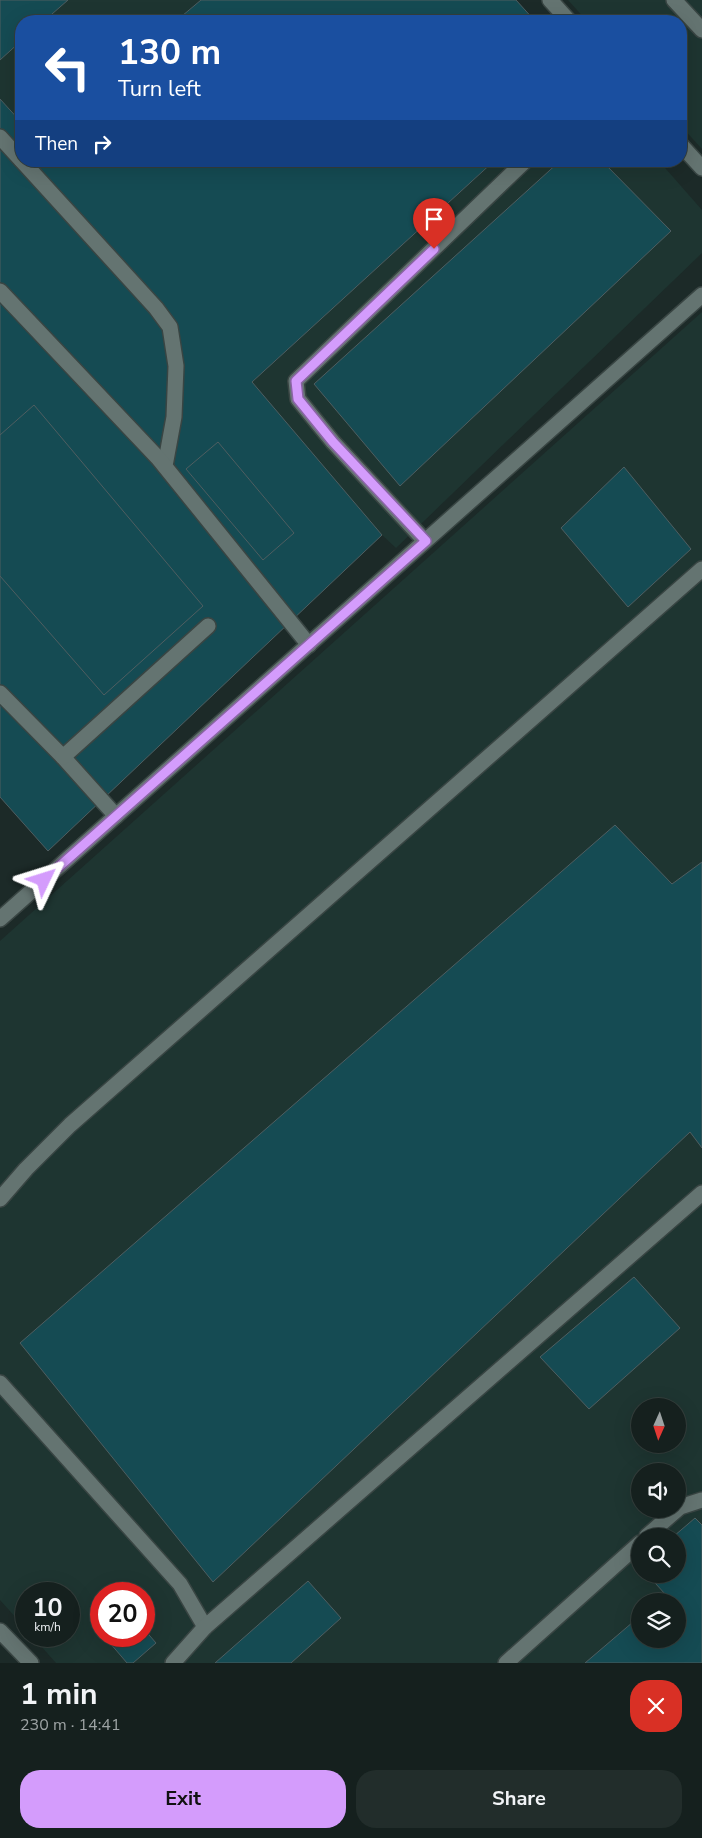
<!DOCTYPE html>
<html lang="en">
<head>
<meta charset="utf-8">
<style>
  body { margin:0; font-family:"Nunito Sans",sans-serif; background:#222d2b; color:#f1f3f6; height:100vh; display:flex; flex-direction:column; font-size:19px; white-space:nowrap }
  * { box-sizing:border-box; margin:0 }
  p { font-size:16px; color:#9da3a4 }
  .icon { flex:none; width:28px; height:28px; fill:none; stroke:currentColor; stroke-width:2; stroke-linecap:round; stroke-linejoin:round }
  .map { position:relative; height:1663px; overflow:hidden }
  .details { display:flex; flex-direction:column; background:#15201e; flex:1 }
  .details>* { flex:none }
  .hud { position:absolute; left:15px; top:15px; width:672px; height:152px; border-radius:20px; box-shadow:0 5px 20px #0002,0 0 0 1px #343e3c; background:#1a4fa0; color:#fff; overflow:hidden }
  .needle { width:32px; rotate:183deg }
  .tools { position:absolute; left:631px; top:1398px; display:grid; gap:10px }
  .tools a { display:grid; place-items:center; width:55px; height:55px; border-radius:50%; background:#15201e; box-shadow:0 5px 20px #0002,0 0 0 1px #343e3c; font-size:25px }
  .speed { position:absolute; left:15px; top:1582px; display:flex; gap:10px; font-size:25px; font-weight:700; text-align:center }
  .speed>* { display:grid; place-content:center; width:65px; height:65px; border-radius:50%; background:#15201e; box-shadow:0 5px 20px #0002,0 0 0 1px #343e3c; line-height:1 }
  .speed small { font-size:12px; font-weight:400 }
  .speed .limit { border:8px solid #d22; background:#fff; color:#111 }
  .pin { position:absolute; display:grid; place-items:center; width:42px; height:42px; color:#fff; margin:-51px -21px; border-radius:50% 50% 50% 0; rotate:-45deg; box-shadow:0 0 5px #0007 }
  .pin .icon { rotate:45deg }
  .me { position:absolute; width:55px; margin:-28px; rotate:49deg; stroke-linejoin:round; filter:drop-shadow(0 0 4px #0008) }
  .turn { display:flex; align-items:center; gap:18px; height:105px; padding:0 20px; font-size:22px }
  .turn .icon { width:65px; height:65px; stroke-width:2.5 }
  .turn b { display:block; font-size:35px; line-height:42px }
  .then { display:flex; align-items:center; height:48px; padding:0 20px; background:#0003; gap:10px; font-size:19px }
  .round { display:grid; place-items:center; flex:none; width:52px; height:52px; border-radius:20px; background:#222d2b }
  .summary { display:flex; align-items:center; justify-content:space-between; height:85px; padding:0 20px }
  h1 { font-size:30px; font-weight:700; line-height:38px }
  .cta { display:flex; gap:10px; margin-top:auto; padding:10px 20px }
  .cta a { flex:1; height:58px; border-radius:20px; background:#d49cfc; color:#111; font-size:20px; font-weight:700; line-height:58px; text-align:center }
  .cta a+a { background:#222d2b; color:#f1f3f6 }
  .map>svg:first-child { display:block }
  .built { fill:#1e3531; fill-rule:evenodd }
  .building { fill:#154b53; stroke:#4f5e61 }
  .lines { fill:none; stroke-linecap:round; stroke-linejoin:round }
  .lane-casing { stroke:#394543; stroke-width:18 }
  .lane { stroke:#647471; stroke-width:15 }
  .route-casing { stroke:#8a65a4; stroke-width:12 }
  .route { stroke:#d49cfc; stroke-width:9 }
</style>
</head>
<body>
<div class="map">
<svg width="702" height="1663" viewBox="0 0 702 1663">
  <rect width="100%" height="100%" fill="#1c2a28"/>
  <g class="built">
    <path d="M0,0h201l-25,21h-155v101l-21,-23z"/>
    <path d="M568,0h134v149l-21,-23v-105h-94z"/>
    <path d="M494,161h165l43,49v43l-306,295 -14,-13 -130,-153z"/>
    <path d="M702,312v1351h-646l-24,-27h37v-42h-43v35l-26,-29v-659zM640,1406h38v38h-38zM640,1471h38v38h-38zM640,1536h38v38h-38zM101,1594h43v42h-43zM640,1601h38v38h-38z"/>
  </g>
  <g class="building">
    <path d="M0,0h68l-24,21h-23v20l-21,19z"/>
    <path d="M201,0h315l19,21h-359z"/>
    <path d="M0,99l21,23v39h473l-242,221 130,153 -334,316 -48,-54z"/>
    <path d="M560,161h42l69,70 -271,255 -86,-102z"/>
    <path d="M34,405l169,201 -99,89 -104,-119v-141z"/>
    <path d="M218,442l76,91 -31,27 -77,-91z"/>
    <path d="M624,467l67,82 -63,58 -67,-79z"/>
    <path d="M615,825l57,59 30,-22v286l-12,-16 -477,450 -193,-239z"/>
    <path d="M634,1277l46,51 -91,81 -49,-52z"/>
    <path d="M695,1518l7,7v138h-117l55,-47v23h38v-38h-21l8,-7 -18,-20h31v-38h-4z"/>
    <path d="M308,1581l33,37 -50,45h-76z"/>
    <path d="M101,1620v13l-6,-7z"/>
    <path d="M144,1629l12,14 -23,20h-6l-23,-27h40z"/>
  </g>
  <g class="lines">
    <defs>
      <g id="lane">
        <path d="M550,0l19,21"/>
        <path d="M674,0l28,30"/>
        <path d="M0,137l21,23"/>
        <path d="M681,145l21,23"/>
        <path d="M22,161l134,147 14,19 6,39 -2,51 -9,49"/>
        <path d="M0,291l158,167 151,187"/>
        <path d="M425,541l-92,-99 -35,-43 -2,-18 229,-220"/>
        <path d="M0,693l63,64 53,59"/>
        <path d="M63,757l145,-131"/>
        <path d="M0,919l702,-624"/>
        <path d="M0,1199l26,-30 44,-44 632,-556"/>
        <path d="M0,1383l180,201 25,43"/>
        <path d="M647,1536l33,-29 22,-7"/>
        <path d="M0,1631l31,32"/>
        <path d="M173,1663l32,-36 497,-434"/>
        <path d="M506,1663l134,-120"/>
      </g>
    </defs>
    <use href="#lane" class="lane-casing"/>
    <use href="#lane" class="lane"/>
  </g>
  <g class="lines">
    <defs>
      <path id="route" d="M44,880l382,-339 -93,-99 -35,-43 -2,-18 138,-132"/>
    </defs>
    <use href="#route" class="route-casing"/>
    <use href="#route" class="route"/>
  </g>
</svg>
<div class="tools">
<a><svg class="needle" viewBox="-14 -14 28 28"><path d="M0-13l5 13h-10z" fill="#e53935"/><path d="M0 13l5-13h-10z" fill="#9da3a4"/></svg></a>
<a><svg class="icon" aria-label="sound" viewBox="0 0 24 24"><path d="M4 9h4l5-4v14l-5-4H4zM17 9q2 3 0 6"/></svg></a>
<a><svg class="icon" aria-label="search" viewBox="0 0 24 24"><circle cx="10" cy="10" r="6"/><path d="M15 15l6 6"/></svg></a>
<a><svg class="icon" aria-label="layers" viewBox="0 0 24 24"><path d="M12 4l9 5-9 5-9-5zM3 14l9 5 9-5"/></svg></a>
</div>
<div class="speed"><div>10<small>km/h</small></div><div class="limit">20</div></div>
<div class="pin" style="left:434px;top:249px;background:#d93025"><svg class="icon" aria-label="arrive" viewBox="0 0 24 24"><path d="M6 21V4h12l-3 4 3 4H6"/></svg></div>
<svg class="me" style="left:44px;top:880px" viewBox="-20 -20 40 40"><path d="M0-17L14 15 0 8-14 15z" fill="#d49cfc" stroke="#fff" stroke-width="4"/></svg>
<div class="hud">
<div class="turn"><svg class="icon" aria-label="left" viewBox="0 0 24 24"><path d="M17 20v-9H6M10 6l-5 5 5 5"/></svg><div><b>130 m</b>Turn left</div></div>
<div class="then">Then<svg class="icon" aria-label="right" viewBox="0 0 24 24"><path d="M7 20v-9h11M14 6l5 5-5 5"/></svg></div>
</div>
</div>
<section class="details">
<div class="summary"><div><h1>1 min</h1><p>230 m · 14:41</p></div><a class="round" style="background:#d93025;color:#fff"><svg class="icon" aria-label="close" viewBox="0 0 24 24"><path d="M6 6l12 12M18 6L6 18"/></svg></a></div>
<div class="cta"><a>Exit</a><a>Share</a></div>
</section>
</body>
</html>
